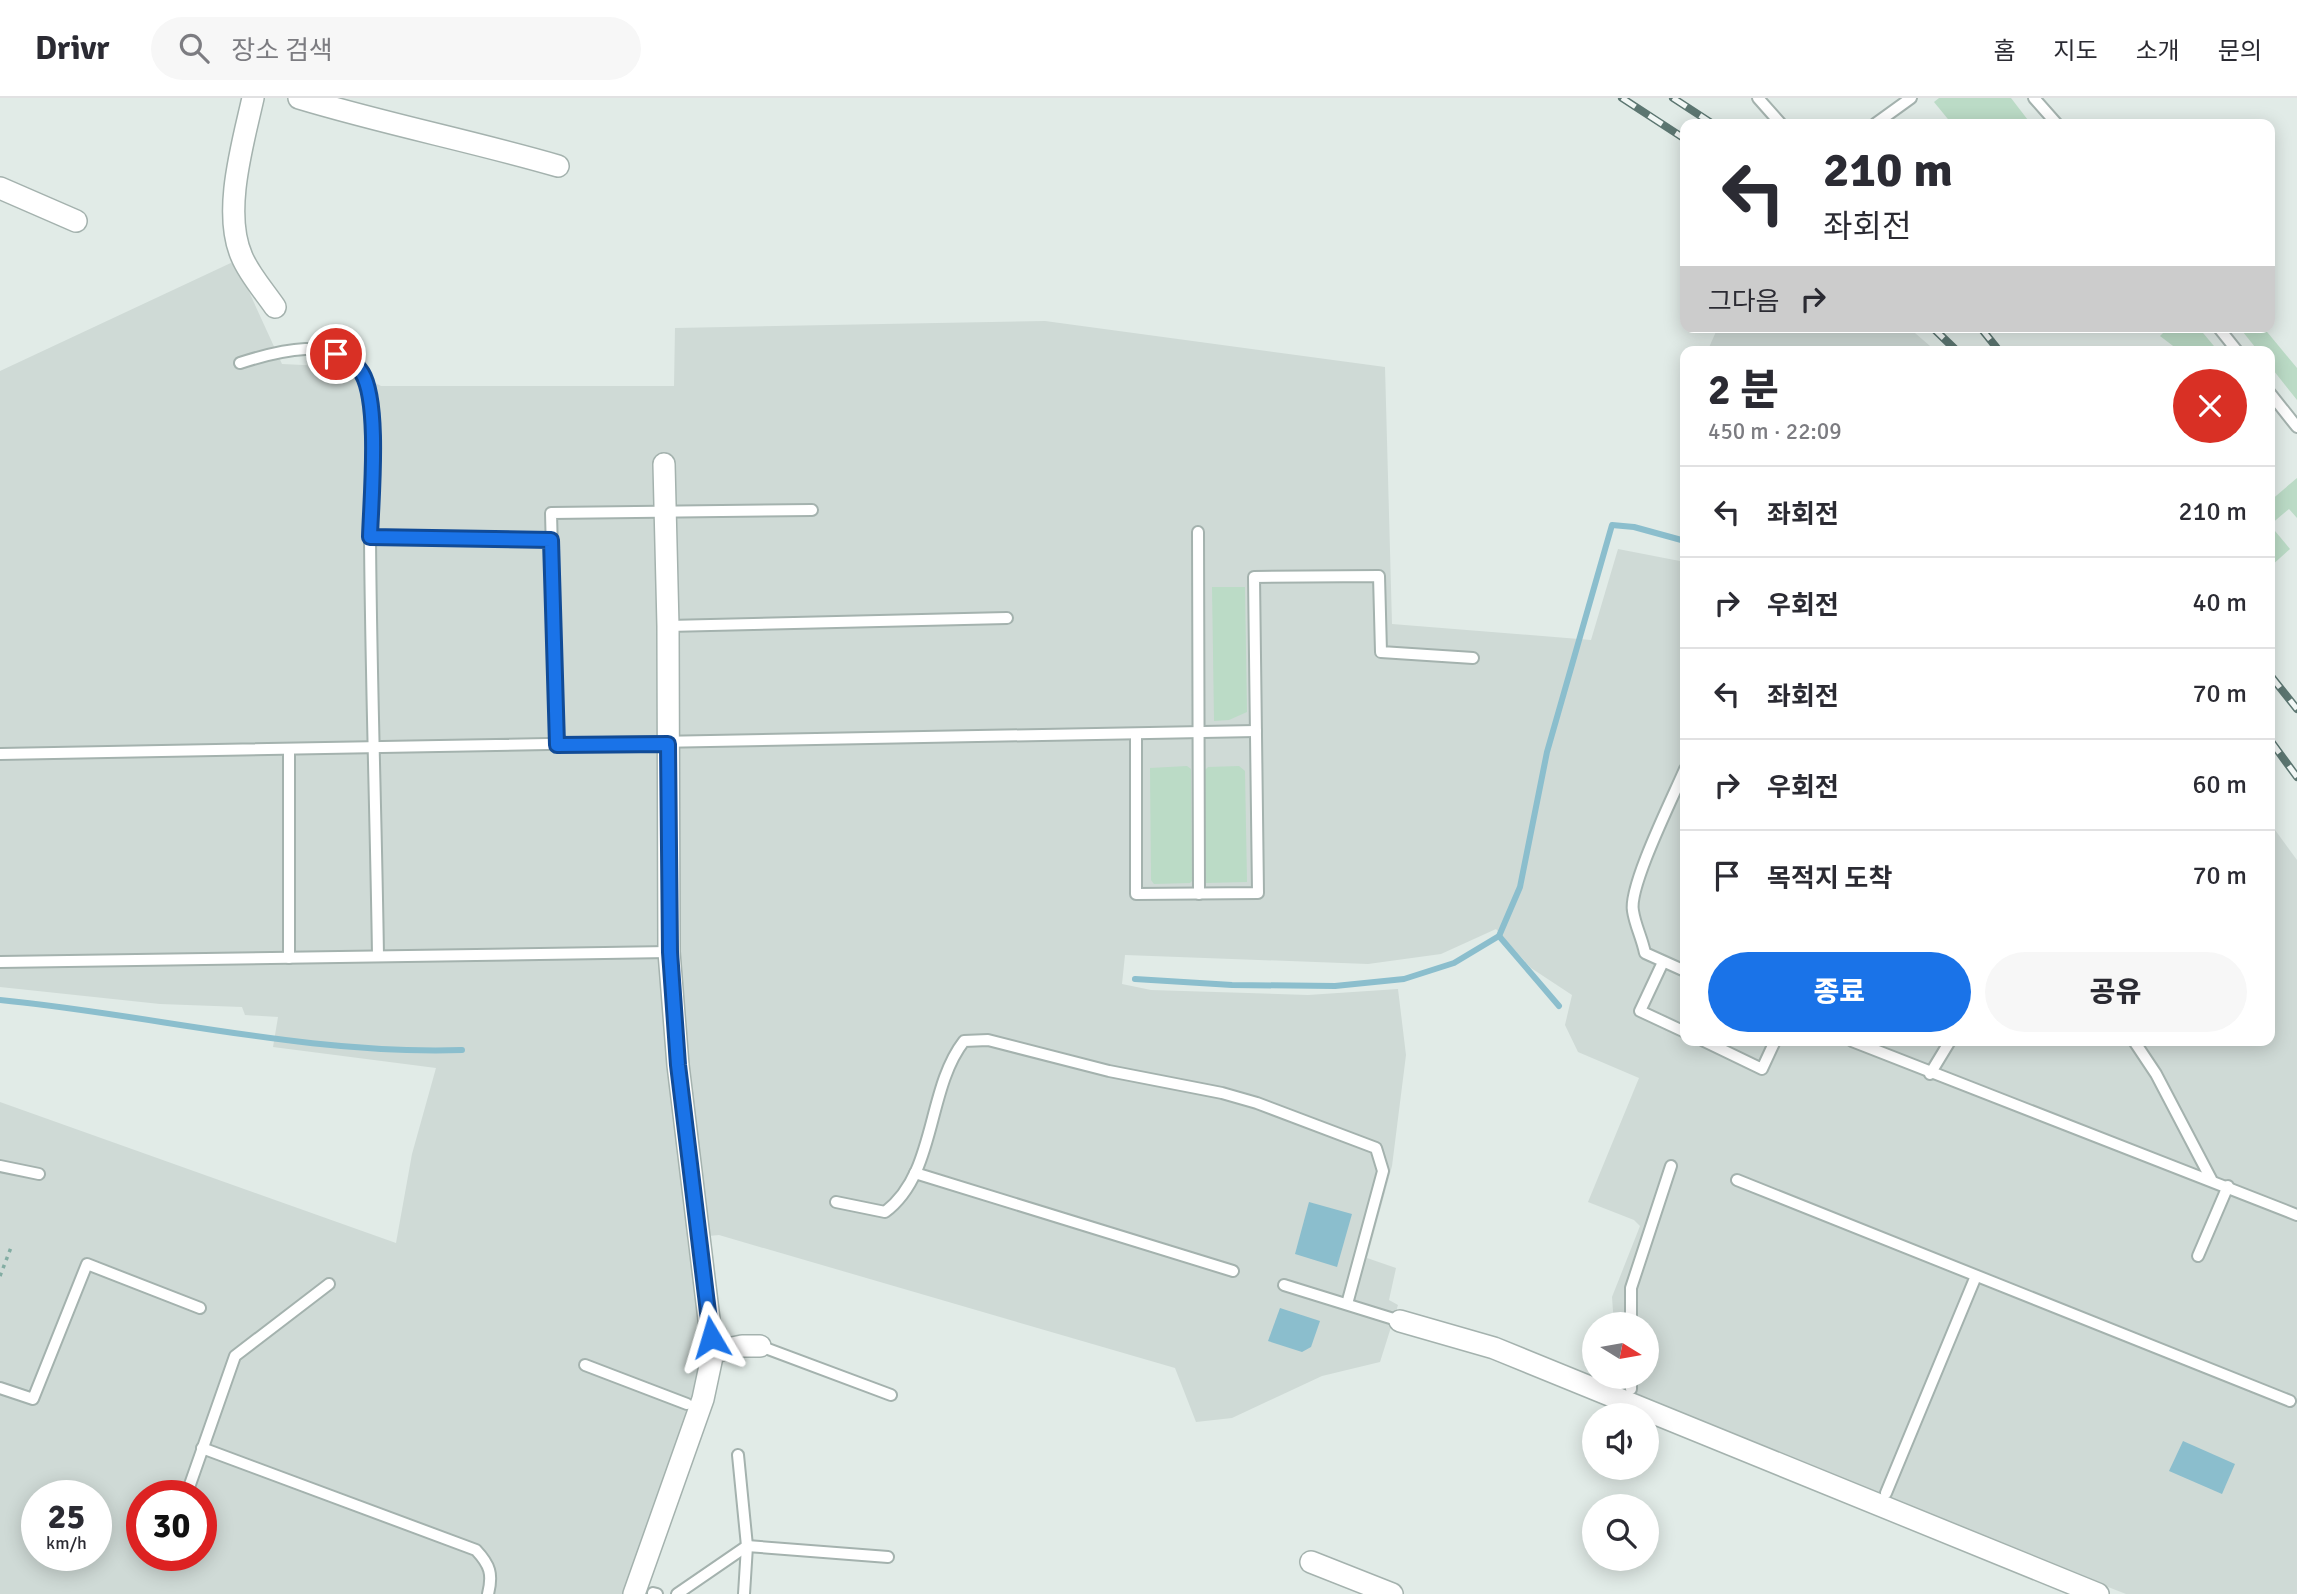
<!DOCTYPE html>
<html lang="ko">
<head>
<meta charset="utf-8">
<style>
  body { margin:0; font-family:Signika,"Noto Sans KR",sans-serif; background:#f7f7f7; color:#2b2b33; height:100vh; display:flex; flex-direction:column; font-size:26px; white-space:nowrap }
  * { box-sizing:border-box; margin:0 }
  p { font-size:23px; color:#7c7c81 }
  .icon { flex:none; width:38px; height:38px; fill:none; stroke:currentColor; stroke-width:2; stroke-linecap:round; stroke-linejoin:round }
  .map { position:relative; flex:1; overflow:hidden }
  .drawer { position:absolute; left:1680px; top:248px; width:595px; height:700px; display:flex; flex-direction:column; background:#fff; border-radius:14px; box-shadow:0 4px 18px #0003 }
  .drawer>* { flex:none }
  .top-card { position:absolute; left:1680px; top:21px; width:595px; height:214px; border-radius:14px; box-shadow:0 4px 18px #0003; background:#fff; color:#2b2b33; overflow:hidden }
  .needle { width:46px; rotate:101deg }
  .fabs { position:absolute; left:1582px; top:1214px; display:grid; gap:14px }
  .fabs a { display:grid; place-items:center; width:77px; height:77px; border-radius:50%; background:#fff; box-shadow:0 4px 18px #0003; font-size:35px }
  .speed { position:absolute; left:21px; top:1382px; display:flex; gap:14px; font-size:35px; font-weight:700; text-align:center }
  .speed>* { display:grid; place-content:center; width:91px; height:91px; border-radius:50%; background:#fff; box-shadow:0 4px 18px #0003; line-height:1 }
  .speed small { font-size:18px; font-weight:400 }
  .speed .limit { border:10px solid #d22; background:#fff; color:#111 }
  .pin { position:absolute; display:grid; place-items:center; width:60px; height:60px; color:#fff; margin:-30px; border:4px solid #fff; border-radius:50%; box-shadow:0 2px 7px #0007 }
  .me { position:absolute; width:77px; margin:-38px; rotate:353deg; stroke-linejoin:round; filter:drop-shadow(0 0 5px #0008) }
  .turn { display:flex; align-items:center; gap:24px; height:147px; padding:0 28px; font-size:32px }
  .turn .icon { width:91px; height:91px; stroke-width:2.5 }
  .turn b { display:block; font-size:49px; line-height:60px }
  .then { display:flex; align-items:center; height:66px; padding:0 28px; background:#0003; gap:14px; font-size:26px }
  .round { display:grid; place-items:center; flex:none; width:74px; height:74px; border-radius:37px; background:#f7f7f7 }
  .headline { display:flex; align-items:center; justify-content:space-between; height:119px; padding:0 28px }
  h1 { font-size:42px; font-weight:800; line-height:52px }
  .button { display:flex; gap:14px; margin-top:auto; padding:14px 28px }
  .button a { flex:1; height:80px; border-radius:42px; background:#1a73e8; color:#fff; font-size:28px; font-weight:800; line-height:80px; text-align:center }
  .button a+a { background:#f7f7f7; color:#2b2b33 }
  ul { padding:0; list-style:none }
  li { display:flex; align-items:center; gap:21px; height:91px; padding:0 28px; border-top:2px solid #e1e1e2 }
  li div { flex:1 }
  li b { display:block; font-size:26px }
  li em { font-style:normal }
  header { display:flex; align-items:center; gap:42px; box-sizing:border-box; height:98px; padding:0 35px; background:#fff; border-bottom:2px solid #e1e1e2 }
  header strong { font-size:33px }
  nav { display:flex; gap:38px; margin-inline-start:auto; font-size:24px }
  .search { width:490px; height:63px; background:#f7f7f7; display:flex; align-items:center; gap:18px; box-sizing:border-box; padding:0 24px; border-radius:38px; color:#7c7c81; font-size:26px }
  .map>svg:first-child { display:block }
  .built { fill:#cfdad6; fill-rule:evenodd }
  .green { fill:#bbdbc6 }
  .water { fill:#8bbecd }
  .lines { fill:none; stroke-linecap:round; stroke-linejoin:round }
  .stream { stroke:#8bbecd; stroke-width:6 }
  .service-casing { stroke:#a4b2ae; stroke-width:14 }
  .minor-casing { stroke:#a4b2ae; stroke-width:24 }
  .path { stroke:#83ada3; stroke-width:3.5; stroke-dasharray:3.5 5; stroke-linecap:butt }
  .service { stroke:#fff; stroke-width:10 }
  .minor { stroke:#fff; stroke-width:21 }
  .rail-casing { stroke:#5c7671; stroke-width:8 }
  .rail { stroke:#f1f7f5; stroke-width:5; stroke-dasharray:16; stroke-linecap:butt }
  .route-casing { stroke:#114b97; stroke-width:18 }
  .route { stroke:#1a73e8; stroke-width:12 }
</style>
</head>
<body>
<header>
<strong>Drivr</strong>
<div class="search"><svg class="icon" aria-label="search" viewBox="0 0 24 24"><circle cx="10" cy="10" r="6"/><path d="M15 15l6 6"/></svg>장소 검색</div>
<nav><a>홈</a><a>지도</a><a>소개</a><a>문의</a></nav>
</header>
<div class="map">
<svg width="2297" height="1496" viewBox="0 0 2297 1496">
  <rect width="100%" height="100%" fill="#e1ebe7"/>
  <g class="built">
    <path d="M235,163l47,103 63,3 36,19h293l1,-58 370,-7 340,46 7,257 199,16 27,-91 67,13v479h585v-218l27,37v734h-171l-287,-112 -197,-86 -23,-6 -1,-13h29v-52h-33l-2,-28 28,-71 -6,-6 -46,-18 51,-124 -61,-26 -13,-27 7,-30 -41,-27 -35,-39 -55,25 -73,10 -243,-9 -3,29 29,6 157,5 90,-6 8,66 -14,111 -25,92 29,10 -7,32 9,5 -18,57 -58,14 -90,42 -36,4 -21,-54 -456,-133 -32,3 14,101 -3,43 -73,212h-625v-492l396,141 16,-89 24,-86 -163,-21 5,-30 -33,-2 -3,-8 -82,-3 -160,-17v-616zM37,1398h59v60h-59zM142,1398h59v60h-59z"/>
    <path d="M1718,229h190l29,25h-230z"/>
  </g>
  <g class="green">
    <path d="M1939,0h72l20,26h-79l-18,-22z"/>
    <path d="M2169,229h29l21,25h-38l-21,-16z"/>
    <path d="M2239,229h24l34,41v32l-27,-34v-14h-11z"/>
    <path d="M2297,380v40l-8,-9 -19,16 20,24 -20,18v-66z"/>
    <path d="M1212,489h33l2,125 -18,8 -15,1z"/>
    <path d="M1187,668l4,3 1,112 -2,2 -36,1 -3,-4 -1,-112z"/>
    <path d="M1239,668l6,5 2,111 -42,1 -2,-111 5,-5z"/>
  </g>
  <g class="water">
    <path d="M1309,1104l43,12 -15,53 -42,-13z"/>
    <path d="M1280,1210l40,13 -9,26 -9,5 -34,-11z"/>
    <path d="M2183,1343l52,23 -13,30 -53,-23z"/>
  </g>
  <g class="lines">
    <g class="stream">
      <path d="M1499,838l60,70"/>
      <path d="M1135,881l97,6 103,1 69,-7 50,-16 45,-27 21,-49 27,-135 65,-227 22,2 51,14"/>
      <path d="M0,902c154,15 306,55 462,50"/>
    </g>
    <defs>
      <g id="service">
        <path d="M1758,0l23,26"/>
        <path d="M2034,0l23,26"/>
        <path d="M1875,26l36,-26"/>
        <path d="M2218,229l20,25"/>
        <path d="M240,265c34,-11 99,-30 123,11 17,31 7,124 7,163 1,140 6,280 8,419"/>
        <path d="M2270,295l27,34"/>
        <path d="M1198,434l1,362"/>
        <path d="M370,439l181,3"/>
        <path d="M668,528l339,-8"/>
        <path d="M1136,636v160l122,-1 -4,-316 125,-1 2,76 92,6"/>
        <path d="M557,647l-6,-232 261,-3"/>
        <path d="M0,656l1256,-23"/>
        <path d="M1685,671c-11,26 -57,118 -52,142 2,14 9,27 12,42l40,18"/>
        <path d="M289,860v-209"/>
        <path d="M0,864l669,-10"/>
        <path d="M1663,864l-23,49 45,21"/>
        <path d="M1704,943l58,28 13,-28"/>
        <path d="M1852,943l445,174"/>
        <path d="M2134,943l22,33 55,105"/>
        <path d="M1930,976l20,-33"/>
        <path d="M0,1068l39,8"/>
        <path d="M915,1075l318,98"/>
        <path d="M1737,1082l553,221"/>
        <path d="M836,1104l49,10c52,-39 41,-122 79,-171l24,-1 121,31 113,22 35,10 119,45 7,23 -36,133"/>
        <path d="M2198,1158l30,-70"/>
        <path d="M1284,1187l116,36"/>
        <path d="M1631,1227v-37l40,-122"/>
        <path d="M760,1248l131,49"/>
        <path d="M585,1267l102,39"/>
        <path d="M0,1290l33,11 54,-135 113,44"/>
        <path d="M1631,1291v-12"/>
        <path d="M202,1350l274,102c14,15 17,24 12,44"/>
        <path d="M738,1357l9,91 -3,48"/>
        <path d="M1886,1395l90,-217"/>
        <path d="M186,1398l49,-140 94,-72"/>
        <path d="M653,1495l4,1"/>
        <path d="M677,1496l70,-48 141,11"/>
      </g>
      <g id="minor">
        <path d="M253,0c-10,45 -31,115 -11,159 7,17 22,34 33,50"/>
        <path d="M299,0c86,26 173,43 259,68"/>
        <path d="M0,90l76,33"/>
        <path d="M1400,1223l94,27 604,246"/>
        <path d="M713,1254l29,-6h18"/>
        <path d="M1311,1464l81,32"/>
        <path d="M634,1496l69,-195 10,-47 -35,-287 -9,-113 -1,-326 -4,-162"/>
      </g>
    </defs>
    <use href="#service" class="service-casing"/>
    <use href="#minor" class="minor-casing"/>
    <path class="path" d="M0,1178l12,-31"/>
    <use href="#service" class="service"/>
    <use href="#minor" class="minor"/>
    <defs>
      <g id="rail">
        <path d="M1622,0l63,41"/>
        <path d="M1673,0l40,26"/>
        <path d="M1932,229l26,25"/>
        <path d="M1980,229l20,25"/>
        <path d="M2270,577l27,34"/>
        <path d="M2270,642l27,37"/>
      </g>
    </defs>
    <use href="#rail" class="rail-casing"/>
    <use href="#rail" class="rail"/>
  </g>
  <g class="lines">
    <defs>
      <path id="route" d="M336,256c11,5 20,9 26,19 18,30 9,127 8,164l181,3 6,205 111,-1 2,208 8,113 33,272"/>
    </defs>
    <use href="#route" class="route-casing"/>
    <use href="#route" class="route"/>
  </g>
</svg>
<div class="fabs">
<a><svg class="needle" viewBox="-14 -14 28 28"><path d="M0-13l5 13h-10z" fill="#e53935"/><path d="M0 13l5-13h-10z" fill="#7c7c81"/></svg></a>
<a><svg class="icon" aria-label="sound" viewBox="0 0 24 24"><path d="M4 9h4l5-4v14l-5-4H4zM17 9q2 3 0 6"/></svg></a>
<a><svg class="icon" aria-label="search" viewBox="0 0 24 24"><circle cx="10" cy="10" r="6"/><path d="M15 15l6 6"/></svg></a>
</div>
<div class="speed"><div>25<small>km/h</small></div><div class="limit">30</div></div>
<div class="pin" style="left:336px;top:256px;background:#d93025"><svg class="icon" aria-label="arrive" viewBox="0 0 24 24"><path d="M6 21V4h12l-3 4 3 4H6"/></svg></div>
<svg class="me" style="left:711px;top:1239px" viewBox="-20 -20 40 40"><path d="M0-17L14 15 0 8-14 15z" fill="#1a73e8" stroke="#fff" stroke-width="4"/></svg>
<div class="top-card">
<div class="turn"><svg class="icon" aria-label="left" viewBox="0 0 24 24"><path d="M17 20v-9H6M10 6l-5 5 5 5"/></svg><div><b>210 m</b>좌회전</div></div>
<div class="then">그다음<svg class="icon" aria-label="right" viewBox="0 0 24 24"><path d="M7 20v-9h11M14 6l5 5-5 5"/></svg></div>
</div>
<section class="drawer">
<div class="headline"><div><h1>2 분</h1><p>450 m · 22:09</p></div><a class="round" style="background:#d93025;color:#fff"><svg class="icon" aria-label="close" viewBox="0 0 24 24"><path d="M6 6l12 12M18 6L6 18"/></svg></a></div>
<ul>
<li><svg class="icon" aria-label="left" viewBox="0 0 24 24"><path d="M17 20v-9H6M10 6l-5 5 5 5"/></svg><div><b>좌회전</b></div><em>210 m</em></li>
<li><svg class="icon" aria-label="right" viewBox="0 0 24 24"><path d="M7 20v-9h11M14 6l5 5-5 5"/></svg><div><b>우회전</b></div><em>40 m</em></li>
<li><svg class="icon" aria-label="left" viewBox="0 0 24 24"><path d="M17 20v-9H6M10 6l-5 5 5 5"/></svg><div><b>좌회전</b></div><em>70 m</em></li>
<li><svg class="icon" aria-label="right" viewBox="0 0 24 24"><path d="M7 20v-9h11M14 6l5 5-5 5"/></svg><div><b>우회전</b></div><em>60 m</em></li>
<li><svg class="icon" aria-label="arrive" viewBox="0 0 24 24"><path d="M6 21V4h12l-3 4 3 4H6"/></svg><div><b>목적지 도착</b></div><em>70 m</em></li>
</ul>
<div class="button"><a>종료</a><a>공유</a></div>
</section>
</div>
</body>
</html>
